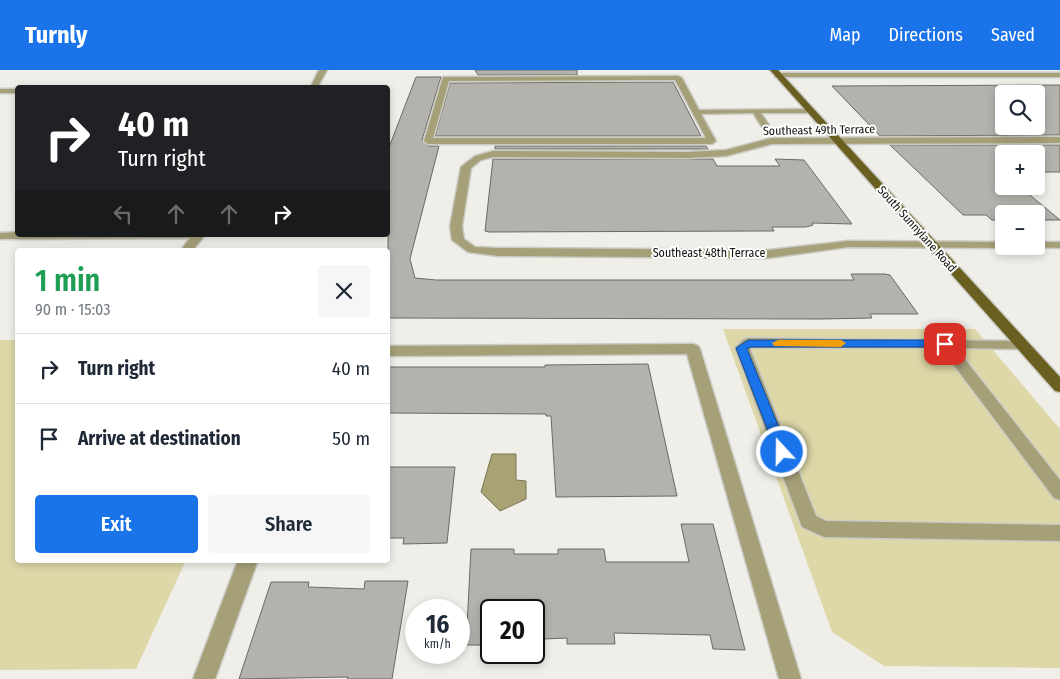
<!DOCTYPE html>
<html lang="en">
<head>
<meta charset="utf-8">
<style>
  body { margin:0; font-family:"Fira Sans Condensed",sans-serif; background:#f6f6f7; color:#1f2937; height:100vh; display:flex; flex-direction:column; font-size:19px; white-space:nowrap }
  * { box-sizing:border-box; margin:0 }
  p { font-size:16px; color:#747a83 }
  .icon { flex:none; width:28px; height:28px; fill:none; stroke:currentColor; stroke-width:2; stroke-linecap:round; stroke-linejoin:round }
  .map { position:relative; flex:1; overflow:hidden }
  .details { position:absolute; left:15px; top:178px; width:375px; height:315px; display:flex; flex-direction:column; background:#fff; border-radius:5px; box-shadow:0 2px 8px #0003 }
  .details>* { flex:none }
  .banner { position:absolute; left:15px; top:15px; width:375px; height:152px; border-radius:5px; box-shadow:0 2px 8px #0003; background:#202124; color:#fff; overflow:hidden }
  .controls { position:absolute; left:995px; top:15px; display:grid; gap:10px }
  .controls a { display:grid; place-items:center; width:50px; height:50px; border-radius:5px; background:#fff; box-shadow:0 2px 8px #0003; font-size:25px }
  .speed { position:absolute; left:405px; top:529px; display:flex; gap:10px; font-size:25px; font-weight:700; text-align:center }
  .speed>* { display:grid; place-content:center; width:65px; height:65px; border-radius:50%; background:#fff; box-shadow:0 2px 8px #0003; line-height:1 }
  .speed small { font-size:12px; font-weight:400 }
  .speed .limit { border:2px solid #111; border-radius:8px; background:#fff; color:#111 }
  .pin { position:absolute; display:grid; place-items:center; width:42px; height:42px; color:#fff; margin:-21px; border-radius:10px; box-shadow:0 2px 8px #0006 }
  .me { position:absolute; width:55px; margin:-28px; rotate:339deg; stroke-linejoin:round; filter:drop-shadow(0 0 4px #0008) }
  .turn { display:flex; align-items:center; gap:18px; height:105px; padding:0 20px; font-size:22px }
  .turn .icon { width:65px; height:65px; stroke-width:2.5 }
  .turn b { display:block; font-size:35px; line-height:42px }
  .lanes { display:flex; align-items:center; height:48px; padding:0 20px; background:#0003; justify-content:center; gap:25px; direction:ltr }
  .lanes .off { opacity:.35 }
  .round { display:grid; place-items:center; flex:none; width:52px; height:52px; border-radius:5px; background:#f6f6f7 }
  .overview { display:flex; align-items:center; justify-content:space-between; height:85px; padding:0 20px }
  h1 { font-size:30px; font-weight:600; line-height:38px; color:#1e9e55 }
  .action { display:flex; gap:10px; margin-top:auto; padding:10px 20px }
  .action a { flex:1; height:58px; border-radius:5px; background:#1a73e8; color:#fff; font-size:20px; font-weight:600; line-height:58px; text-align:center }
  .action a+a { background:#f6f6f7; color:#1f2937 }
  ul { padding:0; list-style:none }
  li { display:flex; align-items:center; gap:15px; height:70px; padding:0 20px; border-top:1px solid #e0e1e3 }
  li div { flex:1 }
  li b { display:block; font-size:19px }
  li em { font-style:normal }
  header { display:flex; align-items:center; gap:30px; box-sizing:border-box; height:70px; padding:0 25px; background:#1a73e8; color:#fff }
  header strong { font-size:24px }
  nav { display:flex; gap:28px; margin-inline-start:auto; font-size:18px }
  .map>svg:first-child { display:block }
  .green { fill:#ded8a9 }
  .water { fill:#a8a274; stroke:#7b7656 }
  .building { fill:#b3b2ad; stroke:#6b6a65; fill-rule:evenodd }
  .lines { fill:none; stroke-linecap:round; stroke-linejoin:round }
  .minor-casing { stroke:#cbcbc5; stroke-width:3 }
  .major-casing { stroke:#cbcbc5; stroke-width:3 }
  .minor { fill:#a6a079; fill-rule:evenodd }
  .major { fill:#685f20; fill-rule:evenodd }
  .route { fill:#1a73e8; stroke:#114b97 }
  .slow { fill:#f59e0b }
  .labels { text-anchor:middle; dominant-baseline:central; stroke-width:4; stroke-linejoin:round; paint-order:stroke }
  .far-street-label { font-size:12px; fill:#11110f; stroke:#fffffe }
</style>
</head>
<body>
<header>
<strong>Turnly</strong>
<nav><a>Map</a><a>Directions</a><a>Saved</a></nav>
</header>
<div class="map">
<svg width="1060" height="609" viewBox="0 0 1060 609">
  <rect width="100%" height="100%" fill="#efeee8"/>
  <g class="green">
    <path d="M723,259h252l85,100v239l-176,-2 -52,-34z"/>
    <path d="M0,270h17l1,220h168l-50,109 -136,1z"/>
  </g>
  <path class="water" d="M492,384h24v26l10,1v18l-26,12 -19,-19z"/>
  <g class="building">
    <path d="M475,0h102v5h-99z"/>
    <path d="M416,7h25l-19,63 6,6h11l-29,113 5,19 21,2h418l-3,-6h34l5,1 28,39h-48l2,4 -51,1 -433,-1v-168z"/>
    <path d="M673,12l28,54h-266l15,-53z"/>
    <path d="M1060,15v50l-180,1 -48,-50zM1004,24h32v32h-32z"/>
    <path d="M890,75h170v27h-24v-18h-32v18h-2l2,2v12h15l41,34h-24v-6h-32v6h-12l-6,-5h-23z"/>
    <path d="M495,76h211l2,3h-213z"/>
    <path d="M493,89h220l4,7h63l-5,-7 29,1 48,64 -40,-1 1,2 -7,2h-34l2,4h-12l-273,1 -4,-1z"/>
    <path d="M648,294l29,132 -121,1 -5,-81h-5v-2l-158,-1v-46h157v-2z"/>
    <path d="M388,397h67l-8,76 -44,1 1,-6h-16z"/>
    <path d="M681,454h32l32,126 -32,-1 -3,-14 -96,-2 1,11h-48v-6l-23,1 -1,-15h-9v-14h-43v35h-25l5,-96h43v5h44v-5h46l2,13h83z"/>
    <path d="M365,511h43l-16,98h-45l1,-2 -109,2 32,-97h38l-1,5 56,2z"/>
  </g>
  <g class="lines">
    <defs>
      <g id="minor">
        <path d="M319,0h8l-10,18h-7z"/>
        <rect x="775" y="3" width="285" height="4"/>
        <path d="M678,6l4,2 17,32 112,-1 4,2 -4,2h-50l8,12 -4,3 -3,-1 -9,-14 -52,1 15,27 -4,3h-284l-4,-3 19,-64zM675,10l31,58h-273l16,-57z"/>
        <rect x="0" y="19" width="18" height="4"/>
        <path d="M1060,67v6l-288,1 -46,12 -38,2 -195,-1 -12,3 -10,8 -9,58 2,13 11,8 23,1 271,2 79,-9 156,1v4h5l-5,2 -156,-1 -79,11 -271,-2 -30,-4 -16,-12 -2,-14 11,-59 14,-11 18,-5 195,1 38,-2 46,-12z"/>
        <path d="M18,162v3h187l-12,15h-12l9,-12 -190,1v-6z"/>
        <path d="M1036,172h24v6l-28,-1 4,-1z"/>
        <path d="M748,268l278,3 2,3 -2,3 -5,2 -65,-1 104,132v20l-6,-2 -113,-150h-190l-1,1 66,167 10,5 234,4v16l-236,-4 -22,-10 -67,-179 8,-8z"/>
        <path d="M693,274l5,2 2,3 101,330h-22l-92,-325 -299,2v-10z"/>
        <path d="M238,490h20l-43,119h-22z"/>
      </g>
      <path id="major" d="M770,0h8l282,307v15l-5,-1z"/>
    </defs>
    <use href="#minor" class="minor-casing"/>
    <use href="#major" class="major-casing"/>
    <use href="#minor" class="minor"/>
    <use href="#major" class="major"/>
  </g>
  <path class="route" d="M748,270h197l5,4 -5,3h-194l-4,2 42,103 -2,3h-9l-2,-3 -40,-104z"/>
  <path class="slow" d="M778,270h63l5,3 -5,4 -67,-1 -2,-3z"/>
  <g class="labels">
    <g class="far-street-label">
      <text transform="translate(819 60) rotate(-1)">Southeast 49th Terrace</text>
      <text transform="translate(917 159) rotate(48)">South Sunnylane Road</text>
      <text x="709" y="183">Southeast 48th Terrace</text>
    </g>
  </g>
</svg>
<div class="controls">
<a><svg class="icon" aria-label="search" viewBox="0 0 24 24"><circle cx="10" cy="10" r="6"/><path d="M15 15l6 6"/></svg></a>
<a>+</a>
<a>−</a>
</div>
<div class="speed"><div>16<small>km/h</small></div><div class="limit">20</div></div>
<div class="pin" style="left:945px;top:274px;background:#d93025"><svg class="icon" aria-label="arrive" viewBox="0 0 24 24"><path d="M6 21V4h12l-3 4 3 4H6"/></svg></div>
<svg class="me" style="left:782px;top:382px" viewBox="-20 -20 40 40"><circle r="17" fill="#1a73e8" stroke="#fff" stroke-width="3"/><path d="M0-11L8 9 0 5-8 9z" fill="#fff"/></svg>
<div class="banner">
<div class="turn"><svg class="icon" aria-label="right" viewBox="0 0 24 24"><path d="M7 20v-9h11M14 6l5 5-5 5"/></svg><div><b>40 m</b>Turn right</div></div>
<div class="lanes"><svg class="icon off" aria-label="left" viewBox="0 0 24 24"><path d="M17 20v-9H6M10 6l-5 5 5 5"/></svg><svg class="icon off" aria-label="ahead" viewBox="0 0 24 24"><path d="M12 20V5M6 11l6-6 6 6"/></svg><svg class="icon off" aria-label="ahead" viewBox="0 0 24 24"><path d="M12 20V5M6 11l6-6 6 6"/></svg><svg class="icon" aria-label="right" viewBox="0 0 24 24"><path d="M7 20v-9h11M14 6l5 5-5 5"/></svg></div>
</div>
<section class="details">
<div class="overview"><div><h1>1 min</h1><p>90 m · 15:03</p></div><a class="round"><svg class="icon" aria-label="close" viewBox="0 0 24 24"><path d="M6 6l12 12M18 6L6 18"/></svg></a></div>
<ul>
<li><svg class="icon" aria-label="right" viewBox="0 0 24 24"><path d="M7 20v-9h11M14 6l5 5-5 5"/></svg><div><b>Turn right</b></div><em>40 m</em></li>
<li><svg class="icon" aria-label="arrive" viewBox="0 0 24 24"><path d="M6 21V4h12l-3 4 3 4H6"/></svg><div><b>Arrive at destination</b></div><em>50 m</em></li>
</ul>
<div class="action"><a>Exit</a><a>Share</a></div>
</section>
</div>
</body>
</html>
